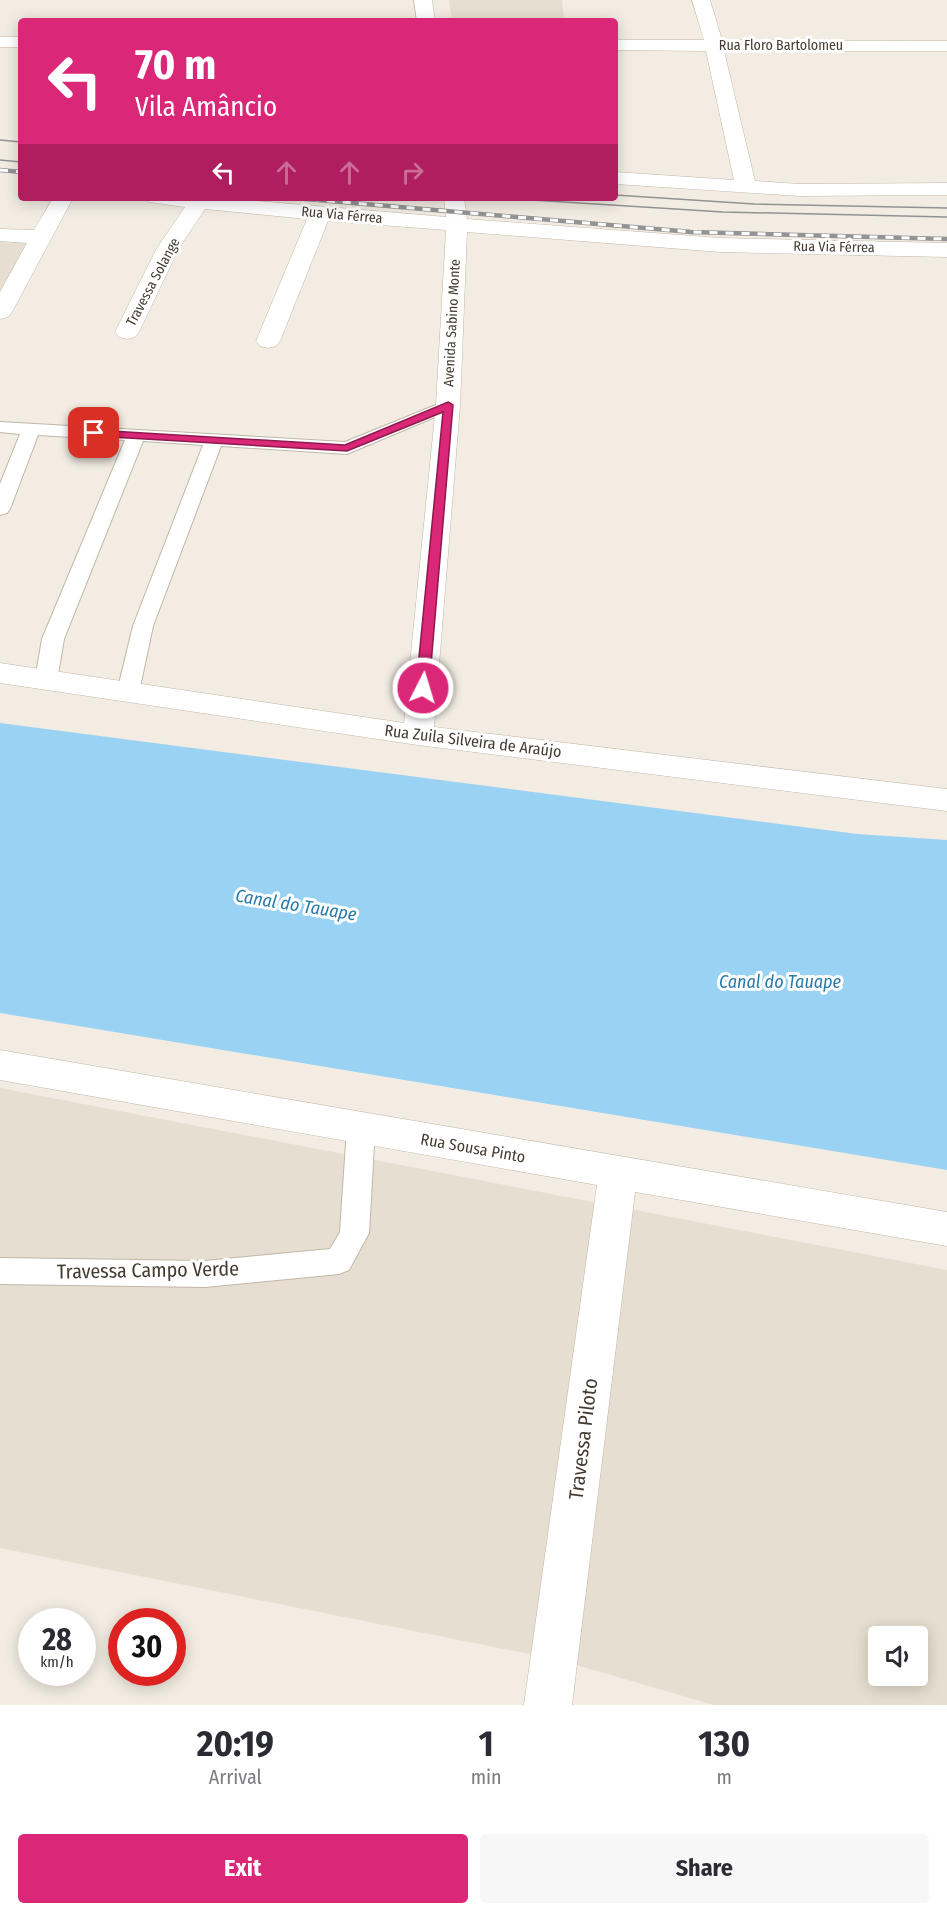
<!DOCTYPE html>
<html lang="en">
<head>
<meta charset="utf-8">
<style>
  body { margin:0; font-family:"Fira Sans Condensed",sans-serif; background:#f7f7f7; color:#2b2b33; height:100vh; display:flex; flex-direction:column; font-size:22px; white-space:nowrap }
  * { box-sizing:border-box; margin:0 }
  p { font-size:20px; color:#7c7c81 }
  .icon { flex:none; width:33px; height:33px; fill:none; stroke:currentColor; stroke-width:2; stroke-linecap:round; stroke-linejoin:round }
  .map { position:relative; height:1705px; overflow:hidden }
  .details { display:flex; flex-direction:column; background:#fff; flex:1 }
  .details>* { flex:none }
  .guide { position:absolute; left:18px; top:18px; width:600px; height:183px; border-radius:6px; box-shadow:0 3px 15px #0003; background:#db2777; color:#fff; overflow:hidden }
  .tools { position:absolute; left:868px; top:1626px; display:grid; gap:12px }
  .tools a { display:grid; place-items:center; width:60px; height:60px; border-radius:6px; background:#fff; box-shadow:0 3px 15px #0003; font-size:30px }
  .speed { position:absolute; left:18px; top:1608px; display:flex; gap:12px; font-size:30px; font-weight:700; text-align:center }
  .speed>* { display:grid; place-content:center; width:78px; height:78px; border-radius:50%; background:#fff; box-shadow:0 3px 15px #0003; line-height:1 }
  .speed small { font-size:15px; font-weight:400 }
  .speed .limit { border:9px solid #d22; background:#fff; color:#111 }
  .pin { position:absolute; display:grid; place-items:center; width:51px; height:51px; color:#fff; margin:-26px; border-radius:12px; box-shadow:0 3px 9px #0006 }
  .me { position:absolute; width:66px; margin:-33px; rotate:5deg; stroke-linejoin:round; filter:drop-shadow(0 0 4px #0008) }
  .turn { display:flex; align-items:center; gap:21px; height:126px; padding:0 18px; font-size:27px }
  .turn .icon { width:78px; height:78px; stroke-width:2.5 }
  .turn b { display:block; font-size:42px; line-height:51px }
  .lanes { display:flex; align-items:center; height:57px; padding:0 18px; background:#0003; justify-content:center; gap:30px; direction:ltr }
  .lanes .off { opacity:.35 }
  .eta { display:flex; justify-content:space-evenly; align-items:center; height:102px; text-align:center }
  .eta b { font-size:36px; font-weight:700; line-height:42px }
  .cta { display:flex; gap:12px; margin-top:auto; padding:12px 18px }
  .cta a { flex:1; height:69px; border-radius:6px; background:#db2777; color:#fff; font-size:24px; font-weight:700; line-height:69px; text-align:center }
  .cta a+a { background:#f7f7f7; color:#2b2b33 }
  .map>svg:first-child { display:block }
  .residential { fill:#e6ded0; fill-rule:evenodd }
  .water { fill:#9ad2f3 }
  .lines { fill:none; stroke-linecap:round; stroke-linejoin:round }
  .lane-casing { stroke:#c1b7a7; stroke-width:2 }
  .street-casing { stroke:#c1b7a7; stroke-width:1 }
  .lane { fill:#fff; fill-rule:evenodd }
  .street { fill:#fff; fill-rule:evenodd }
  .tram { stroke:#939393; stroke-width:1.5 }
  .rail-casing { stroke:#939393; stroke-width:4.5 }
  .rail { stroke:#fff; stroke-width:3; stroke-dasharray:8; stroke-linecap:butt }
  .route { fill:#db2777; stroke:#8e194d; stroke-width:1.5 }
  .labels { text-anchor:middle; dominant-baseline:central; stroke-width:6; stroke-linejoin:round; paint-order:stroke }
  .far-street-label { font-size:14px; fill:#443c32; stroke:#fff }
  .street-label { font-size:16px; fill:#443c32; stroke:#fff }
  .water-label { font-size:18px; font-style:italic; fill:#2779ab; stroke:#fff }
  .near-street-label { font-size:20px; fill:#443c32; stroke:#fff }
</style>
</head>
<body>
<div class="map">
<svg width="947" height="1705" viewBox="0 0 947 1705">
  <rect width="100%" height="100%" fill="#f2ece2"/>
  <g class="residential">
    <path d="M449,0h113l2,19 -112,1z"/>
    <path d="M0,242l26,1 -26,56z"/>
    <path d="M0,1088l947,182v435h-233l-155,-45 -559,-112zM879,1636h39v40h-39z"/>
  </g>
  <path class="water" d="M0,723l857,111 90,6v330l-947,-157z"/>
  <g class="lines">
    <defs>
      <g id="lane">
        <path d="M448,400l6,1 3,4 -3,4 -107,45 -126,-8 -68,180 -14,66 -3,5 -8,2 -8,-2 -3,-5 16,-66 70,-181 -60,-4 -79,198 -7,41 -3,5 -8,2 -8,-2 -3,-5 7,-41 83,-199 -87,-5 -28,74 -3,4 -7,2v-31l20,-50 -20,-2v-10l345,20z"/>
        <path d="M361,1117l10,3 4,8 -6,105 -20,37 -10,4 -134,13 -205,-3v-26l205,3 125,-12 10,-17 7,-104 4,-8z"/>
      </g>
      <g id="street">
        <path d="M414,0h18l3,21h-18z"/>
        <path d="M692,0h18l12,40 225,1v10h-223l31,130 45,3 147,-1v12l-147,1 -185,-12v-12l119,8 -28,-129 -91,-1v-10h89z"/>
        <rect x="0" y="37" width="21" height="10"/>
        <path d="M53,198h20l-61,114 -4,5 -8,2v-27l27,-49 -27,-2v-12l34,1z"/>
        <path d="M146,198h75l225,19 -2,-19h20l3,21 253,19 227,5v14l-227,-5 -253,-20 -7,173 -26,322 513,62v22l-529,-66 -418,-62v-20l404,60 32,-318 10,-175 -118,-9 -48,120 -4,5 -8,2 -8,-2 -4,-5 51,-122 -102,-10 -26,39 -40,84 -4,5 -8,2 -8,-2 -4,-5 42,-84 28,-41 -36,-5z"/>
        <path d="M0,1050l947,162v34l-312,-54 -63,513h-48l73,-520 -597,-105z"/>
      </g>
    </defs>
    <use href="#lane" class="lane-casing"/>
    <use href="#street" class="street-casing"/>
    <use href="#lane" class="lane"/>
    <use href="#street" class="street"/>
    <g class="tram">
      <path d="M0,140l21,2"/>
      <path d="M0,160l21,2"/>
      <path d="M615,195l139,9 193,4"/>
      <path d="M499,198l224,14 224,5"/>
    </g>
    <defs>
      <g id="rail">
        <path d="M0,170l21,2"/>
        <path d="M295,198l396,34 256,7"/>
      </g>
    </defs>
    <use href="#rail" class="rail-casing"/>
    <use href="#rail" class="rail"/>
  </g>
  <path class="route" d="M448,402l5,3 -24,283 -6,4 -7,-4 27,-276 -96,39 -253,-15 -5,-3 5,-3 251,15z"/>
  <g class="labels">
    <g class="far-street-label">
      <text x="781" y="45">Rua Floro Bartolomeu</text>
      <text transform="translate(342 215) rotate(5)">Rua Via Férrea</text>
      <text transform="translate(834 247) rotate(1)">Rua Via Férrea</text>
      <text transform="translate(153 282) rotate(-62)">Travessa Solange</text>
      <text transform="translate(452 323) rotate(-87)">Avenida Sabino Monte</text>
    </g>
    <g class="street-label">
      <text transform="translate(473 741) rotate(7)">Rua Zuila Silveira de Araújo</text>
      <text transform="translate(473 1148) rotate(10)">Rua Sousa Pinto</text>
    </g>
    <g class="water-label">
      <text transform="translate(296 905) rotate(9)">Canal do Tauape</text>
      <text x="780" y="982">Canal do Tauape</text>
    </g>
    <g class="near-street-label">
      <text transform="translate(148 1270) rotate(-1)">Travessa Campo Verde</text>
      <text transform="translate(583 1439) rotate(-83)">Travessa Piloto</text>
    </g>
  </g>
</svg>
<div class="tools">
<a><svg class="icon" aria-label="sound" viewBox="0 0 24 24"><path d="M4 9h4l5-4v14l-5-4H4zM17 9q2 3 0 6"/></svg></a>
</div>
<div class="speed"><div>28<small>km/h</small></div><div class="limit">30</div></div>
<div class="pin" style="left:94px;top:433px;background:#d93025"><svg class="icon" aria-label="arrive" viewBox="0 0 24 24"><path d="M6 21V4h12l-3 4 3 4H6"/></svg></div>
<svg class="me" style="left:423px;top:688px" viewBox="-20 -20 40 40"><circle r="17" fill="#db2777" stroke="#fff" stroke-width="3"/><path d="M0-11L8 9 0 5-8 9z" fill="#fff"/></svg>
<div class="guide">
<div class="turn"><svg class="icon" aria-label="left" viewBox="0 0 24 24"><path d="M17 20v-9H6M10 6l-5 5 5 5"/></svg><div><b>70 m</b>Vila Amâncio</div></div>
<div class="lanes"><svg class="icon" aria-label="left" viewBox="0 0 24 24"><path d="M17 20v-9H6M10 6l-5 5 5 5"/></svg><svg class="icon off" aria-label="ahead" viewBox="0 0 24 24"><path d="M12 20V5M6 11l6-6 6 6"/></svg><svg class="icon off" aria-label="ahead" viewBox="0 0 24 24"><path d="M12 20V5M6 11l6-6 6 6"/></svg><svg class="icon off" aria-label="right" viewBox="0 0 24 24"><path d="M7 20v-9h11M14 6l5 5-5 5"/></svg></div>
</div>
</div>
<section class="details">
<div class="eta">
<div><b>20:19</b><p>Arrival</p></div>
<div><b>1</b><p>min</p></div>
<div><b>130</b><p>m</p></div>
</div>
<div class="cta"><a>Exit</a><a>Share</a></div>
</section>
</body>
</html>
